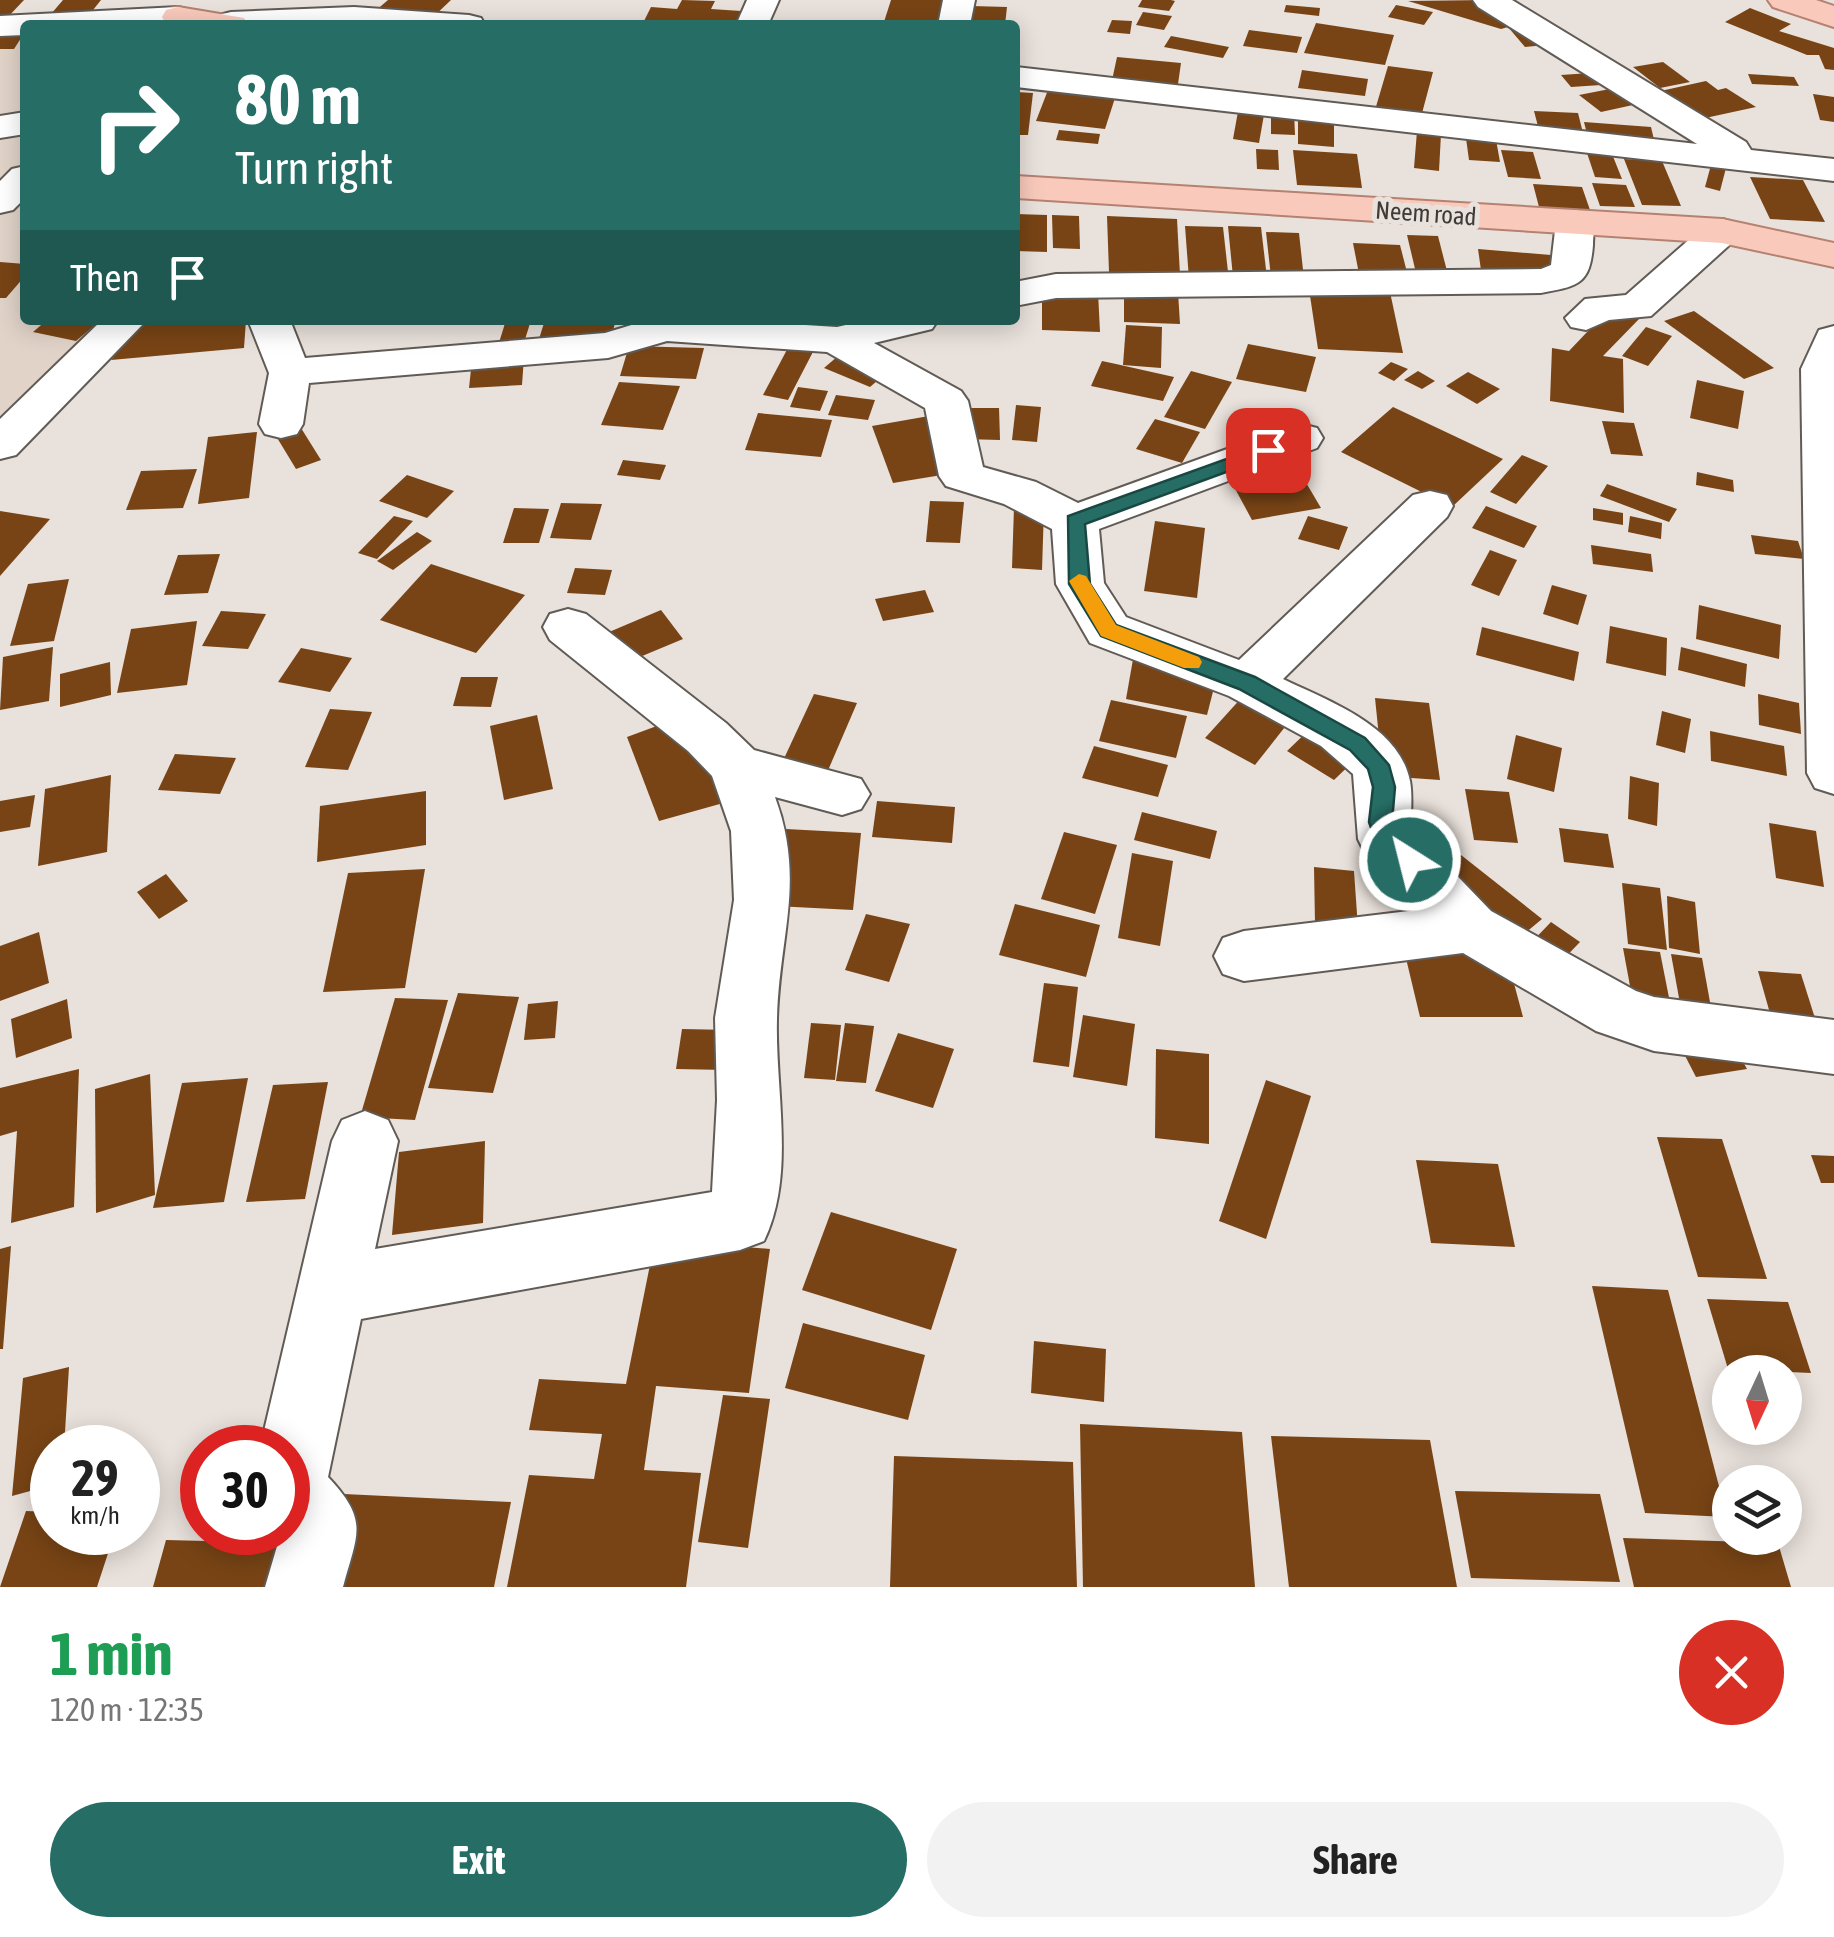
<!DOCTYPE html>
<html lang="en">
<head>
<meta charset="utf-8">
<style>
  body { margin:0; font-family:"Asap Condensed",sans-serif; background:#f2f2f2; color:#222; height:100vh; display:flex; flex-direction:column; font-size:38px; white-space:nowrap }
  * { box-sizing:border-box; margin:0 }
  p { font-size:32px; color:#767676 }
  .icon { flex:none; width:55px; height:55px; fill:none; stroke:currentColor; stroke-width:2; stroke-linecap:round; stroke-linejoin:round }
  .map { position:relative; height:1587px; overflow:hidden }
  .details { display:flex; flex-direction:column; background:#fff; flex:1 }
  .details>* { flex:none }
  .banner { position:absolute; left:20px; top:20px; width:1000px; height:305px; border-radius:10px; box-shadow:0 5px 25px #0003; background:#266e65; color:#fff; overflow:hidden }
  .needle { width:65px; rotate:184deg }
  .buttons { position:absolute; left:1712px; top:1355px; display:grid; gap:20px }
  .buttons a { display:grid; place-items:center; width:90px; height:90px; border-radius:50%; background:#fff; box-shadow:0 5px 25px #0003; font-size:50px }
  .speed { position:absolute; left:30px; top:1425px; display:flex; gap:20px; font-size:50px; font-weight:700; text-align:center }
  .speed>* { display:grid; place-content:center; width:130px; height:130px; border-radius:50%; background:#fff; box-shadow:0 5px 25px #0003; line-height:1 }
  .speed small { font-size:25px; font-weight:400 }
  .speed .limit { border:15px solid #d22; background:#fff; color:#111 }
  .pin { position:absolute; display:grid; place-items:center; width:85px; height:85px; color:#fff; margin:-42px; border-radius:20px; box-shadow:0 5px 15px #0006 }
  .me { position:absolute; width:110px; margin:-55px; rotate:324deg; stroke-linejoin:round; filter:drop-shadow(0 0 8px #0008) }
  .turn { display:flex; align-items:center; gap:35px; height:210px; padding:0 50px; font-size:45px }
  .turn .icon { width:130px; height:130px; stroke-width:2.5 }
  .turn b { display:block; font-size:70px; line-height:85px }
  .then { display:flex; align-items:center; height:95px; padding:0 50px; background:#0003; gap:20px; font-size:38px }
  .round { display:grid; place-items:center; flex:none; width:105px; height:105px; border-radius:52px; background:#f2f2f2 }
  .summary { display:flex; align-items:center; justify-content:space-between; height:170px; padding:0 50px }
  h1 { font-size:60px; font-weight:700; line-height:75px; color:#1e9e55 }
  .button { display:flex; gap:20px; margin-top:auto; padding:20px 50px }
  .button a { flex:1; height:115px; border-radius:60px; background:#266e65; color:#fff; font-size:40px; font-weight:700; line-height:115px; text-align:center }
  .button a+a { background:#f2f2f2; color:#222 }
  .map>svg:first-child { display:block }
  .built { fill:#e1d3c8 }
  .building { fill:#784415 }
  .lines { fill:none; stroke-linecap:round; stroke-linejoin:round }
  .minor-casing { stroke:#615b56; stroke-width:4 }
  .major-casing { stroke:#b58171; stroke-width:4 }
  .minor { fill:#fff; fill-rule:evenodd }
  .major { fill:#f9cabc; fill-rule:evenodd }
  .route { fill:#266e65; stroke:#194842; stroke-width:2.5 }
  .slow { fill:#f59e0b }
  .labels { text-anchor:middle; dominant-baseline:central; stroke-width:10; stroke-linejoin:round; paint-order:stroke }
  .far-street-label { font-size:25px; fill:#3d3a38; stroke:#e9e1db }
</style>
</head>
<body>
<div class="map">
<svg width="1834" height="1587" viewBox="0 0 1834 1587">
  <rect width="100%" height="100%" fill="#e9e1db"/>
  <path class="built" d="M0,13l174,4 2,8h-151v295h101l-126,125z"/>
  <g class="building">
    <path d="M0,0h24l-19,20h-5z"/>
    <path d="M63,0h38l-12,15 -38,-1z"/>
    <path d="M388,0h63l-21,20 -56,-8z"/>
    <path d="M682,0l33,1 -4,8 30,2 -6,14h-93l9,-18 26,2z"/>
    <path d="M891,0h63l-7,25h-64z"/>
    <path d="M1142,0h29l4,1 -6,10 -31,-4z"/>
    <path d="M1487,0l58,45 -20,2 -17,-20 -7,2 -93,-28z"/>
    <path d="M1286,5l34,3 -1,8 -35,-4z"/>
    <path d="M1396,5l37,7 -9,13 -36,-8z"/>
    <path d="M972,6l35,1 -2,18h-37z"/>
    <path d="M1750,8l41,16 -12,7 55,17v22l-9,-1 -6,-14h-12l-82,-33z"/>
    <path d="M1143,12l29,4 -8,14 -28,-5z"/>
    <path d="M1112,20l20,1 -2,13 -23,-2z"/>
    <path d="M1316,23l78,12 -9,30 -81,-12z"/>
    <path d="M1249,30l53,7 -5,16 -54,-7z"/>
    <path d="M6,31l19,1 -11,17h-14v-11z"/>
    <path d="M1171,36l58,11 -6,11 -59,-11z"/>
    <path d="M1117,57l64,6 -4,28 -66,-6z"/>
    <path d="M1663,62l27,20 -30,6 -27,-21z"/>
    <path d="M1388,66l45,6 -12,45 -46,-7z"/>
    <path d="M1302,70l66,9 -3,17 -67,-8z"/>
    <path d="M1590,73l11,12 -30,2 -10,-12z"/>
    <path d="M1748,74l46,3 5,9 -47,-2z"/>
    <path d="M1706,81l12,9 8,-2 30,19 -60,13 -40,-28z"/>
    <path d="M1620,87l22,16 -41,9 -22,-17z"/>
    <path d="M1048,90l67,8 -10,31 -69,-8z"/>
    <path d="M1015,92l18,1 -5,42h-13z"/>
    <path d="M1813,94l21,3v25l-14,-2z"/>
    <path d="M1239,106l26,3 -6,34 -26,-4z"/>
    <path d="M1271,111l23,1 1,23 -24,-1z"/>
    <path d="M1534,111l44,2 6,24 -44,-3z"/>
    <path d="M1298,116l36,2v29l-36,-3z"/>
    <path d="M1584,122l67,5 4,17 -67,-6z"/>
    <path d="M1059,130l41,4 -2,10 -42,-4z"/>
    <path d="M1417,131l24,3 -2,37 -25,-3z"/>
    <path d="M1465,131l30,3 5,28 -31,-2z"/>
    <path d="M1256,149l22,1 1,20 -22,-1z"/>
    <path d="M1293,150l64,4 5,34 -65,-3z"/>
    <path d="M1501,150l32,2 8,27 -33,-2z"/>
    <path d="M1587,153l25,1 10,25 -27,-2z"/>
    <path d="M1624,159l38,2 19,45 -39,-1z"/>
    <path d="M1711,165l15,3 -6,23 -15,-4z"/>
    <path d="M1750,177l53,3 22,42 -55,-3z"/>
    <path d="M1592,183l34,2 9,22 -35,-1z"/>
    <path d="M1533,184l49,3 8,23 -51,-3z"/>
    <path d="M1016,214l31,1v37l-32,-1z"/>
    <path d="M1052,215l27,1 1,33 -27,-1z"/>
    <path d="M1107,216l70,3 3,56 -71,-3z"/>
    <path d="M1185,226l38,1 6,54 -40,-2z"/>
    <path d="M1228,226l33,1 6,51 -34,-1z"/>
    <path d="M1266,232l33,1 5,46 -33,-2z"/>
    <path d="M1407,235l31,1 10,39 -32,-2z"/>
    <path d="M1353,243l47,2 9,35 -49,-1z"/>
    <path d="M1478,249l73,6 4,21 -74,-6z"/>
    <path d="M0,262l25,2v12l-19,22h-6z"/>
    <path d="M1309,289l81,3 13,61 -85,-4z"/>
    <path d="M1042,290l56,2 2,40 -58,-2z"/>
    <path d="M1124,290l54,2 2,32 -56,-2z"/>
    <path d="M1607,311l32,8 -36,37 20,3 1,54 -74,-12 2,-53 17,3z"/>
    <path d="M1694,311l80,57 -30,11 -80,-58z"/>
    <path d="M47,320h54l-25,21 -43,-9z"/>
    <path d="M144,320h102l-2,28 -133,12z"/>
    <path d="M506,320h25l-8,26h-25z"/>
    <path d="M545,320h71l-7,24 -71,-2z"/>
    <path d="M1126,325l36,2 -1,41 -38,-3z"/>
    <path d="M1646,327l26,9 -24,30 -26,-10z"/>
    <path d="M790,344l25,4 -27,52 -25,-5z"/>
    <path d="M1248,344l68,13 -10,35 -70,-13z"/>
    <path d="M629,346l75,2 -8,31 -76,-3z"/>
    <path d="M838,356l46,19 -14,12 -46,-19z"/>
    <path d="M524,357l-2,28 -53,3 3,-28z"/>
    <path d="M1102,361l14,3 58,13 -11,24 -72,-15z"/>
    <path d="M1391,362l17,7 -14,12 -16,-8z"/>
    <path d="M1191,371l41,11 -27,47 -41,-12z"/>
    <path d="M1418,371l17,10 -13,8 -18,-9z"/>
    <path d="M1468,372l32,17 -23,15 -31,-18z"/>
    <path d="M1697,380l47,11 -6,38 -48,-11z"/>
    <path d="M619,382l61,4 -17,44 -62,-5z"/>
    <path d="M798,387l30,4 -8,20 -30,-4z"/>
    <path d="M836,395l39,5 -7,20 -40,-5z"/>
    <path d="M1016,405l25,2 -4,35 -25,-2z"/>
    <path d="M1393,407l110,52 -51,48 -111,-55z"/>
    <path d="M964,408h35l1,32 -37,-1z"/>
    <path d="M758,413l74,7 -11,37 -76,-7z"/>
    <path d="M929,416l25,57 -61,10 -21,-57z"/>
    <path d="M1155,419l45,13 -18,31 -46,-14z"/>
    <path d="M1602,421l32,2 9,33 -32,-2z"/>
    <path d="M301,428l20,32 -25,9 -20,-33z"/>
    <path d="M257,432l-8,66 -51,6 10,-67z"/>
    <path d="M1522,455l26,11 -32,38 -26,-12z"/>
    <path d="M623,460l43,5 -6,15 -43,-5z"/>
    <path d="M1295,464l26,44 -69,12 -20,-37z"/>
    <path d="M197,469l-14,39 -57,2 15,-39z"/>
    <path d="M1697,472l36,8 1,12 -38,-7z"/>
    <path d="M407,475l47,16 -27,27 -48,-17z"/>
    <path d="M1607,484l70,25 -8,13 -69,-26z"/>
    <path d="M930,501l34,1 -4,41 -34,-1z"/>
    <path d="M561,503l41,1 -11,36 -41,-2z"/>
    <path d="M1486,506l51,20 -13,22 -52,-20z"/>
    <path d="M1014,507l30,1 -2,62 -30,-2z"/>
    <path d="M514,508l35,1 -10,34h-36z"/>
    <path d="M1593,508l30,5v12l-30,-5z"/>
    <path d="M0,511l50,8 -50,57z"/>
    <path d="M394,516l19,5 -36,38 -19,-6z"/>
    <path d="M1308,516l40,11 -9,23 -41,-11z"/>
    <path d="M1630,516l32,7 -1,16 -33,-7z"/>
    <path d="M1155,521l50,7 -8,70 -53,-7z"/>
    <path d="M417,532l15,9 -39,29 -16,-9z"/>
    <path d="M1751,535l47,6 6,18 -49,-5z"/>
    <path d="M1591,545l60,9 2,18 -60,-8z"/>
    <path d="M1490,550l27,10 -18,36 -28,-11z"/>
    <path d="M220,554l-12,39 -44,2 14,-40z"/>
    <path d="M431,564l94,31 -49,58 -96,-33z"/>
    <path d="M575,568l37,2 -7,25 -38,-2z"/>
    <path d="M69,579l-15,62 -44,5 18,-62z"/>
    <path d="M1552,585l35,10 -9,30 -35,-11z"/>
    <path d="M925,590l9,22 -51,9 -8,-22z"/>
    <path d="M1699,605l82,20 -2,34 -83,-20z"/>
    <path d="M661,610l22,29 -60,25 -21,-29z"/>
    <path d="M221,611l45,3 -18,35 -46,-3z"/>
    <path d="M197,621l-10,64 -70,8 14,-64z"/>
    <path d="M1610,626l57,12 -1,38 -60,-13z"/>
    <path d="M1482,627l97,25 -5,29 -98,-26z"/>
    <path d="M53,647l-4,54 -49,9 3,-53z"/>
    <path d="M1681,647l66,17 -2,23 -67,-17z"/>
    <path d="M301,648l51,10 -22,34 -52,-10z"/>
    <path d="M1135,648l82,28 -10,39 -81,-16z"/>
    <path d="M110,662l1,33 -51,12v-33z"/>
    <path d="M461,677h37l-7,30 -38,-1z"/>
    <path d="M814,694l43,9 -31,72 -45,-10z"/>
    <path d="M1758,694l41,9 2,31 -42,-9z"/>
    <path d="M1244,695l48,23 -37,47 -50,-27z"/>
    <path d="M1375,698l54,5 11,77 -57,-4z"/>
    <path d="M1111,700l76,16 -11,42 -77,-17z"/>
    <path d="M330,709l42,3 -24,58 -43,-3z"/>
    <path d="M1662,711l29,8 -6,34 -29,-8z"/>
    <path d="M537,715l16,74 -49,11 -14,-74z"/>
    <path d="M673,720l61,80 -75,21 -32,-84z"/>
    <path d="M1315,724l47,29 -28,27 -47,-29z"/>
    <path d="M1710,731l74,15 3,30 -76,-15z"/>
    <path d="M1516,735l46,13 -8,44 -47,-13z"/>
    <path d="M1094,746l74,19 -10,32 -76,-19z"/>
    <path d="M175,754l61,4 -16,36 -62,-4z"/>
    <path d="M111,775l-4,77 -69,14 7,-77z"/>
    <path d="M1630,776l29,7 -2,43 -29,-7z"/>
    <path d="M1465,789l44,3 9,51 -44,-3z"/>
    <path d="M426,791v54l-109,17 3,-56z"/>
    <path d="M35,795l-5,32 -30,5v-31z"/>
    <path d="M877,801l78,6 -3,36 -80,-6z"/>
    <path d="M1142,812l75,19 -7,28 -76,-19z"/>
    <path d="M1769,823l47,8 8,56 -48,-9z"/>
    <path d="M1559,828l49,6 6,34 -50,-6z"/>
    <path d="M786,829l75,4 -8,77 -78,-4z"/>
    <path d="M1064,832l53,13 -22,69 -54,-15z"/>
    <path d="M1132,853l41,8 -13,85 -42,-8z"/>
    <path d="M1461,855l81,64 -25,21 -81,-66z"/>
    <path d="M1314,867l40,4 4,57 -43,-5z"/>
    <path d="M425,869l-20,119 -82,4 25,-119z"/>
    <path d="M166,874l22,27 -29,18 -22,-27z"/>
    <path d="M1622,883l38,5 7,62 -39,-6z"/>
    <path d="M1667,896l28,6 5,52 -31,-6z"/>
    <path d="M1015,904l85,21 -14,52 -87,-22z"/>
    <path d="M866,914l44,10 -21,58 -44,-12z"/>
    <path d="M1551,922l29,20 -25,26 -29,-20z"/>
    <path d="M39,932l10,51 -49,18v-55z"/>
    <path d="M1623,948l37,4 13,66 -38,-5z"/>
    <path d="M1404,950h101l18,67h-103z"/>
    <path d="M1671,954l31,4 12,66 -31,-4z"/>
    <path d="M1758,971l43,3 19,60 -45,-3z"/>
    <path d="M1044,983l34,4 -9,80 -36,-5z"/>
    <path d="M458,993l61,4 -26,96 -65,-5z"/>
    <path d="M395,998l53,2 -33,120 -55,-3z"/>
    <path d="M67,999l5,39 -56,20 -5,-39z"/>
    <path d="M558,1001l-3,37 -31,2 4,-36z"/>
    <path d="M1083,1015l52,9 -8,62 -54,-9z"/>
    <path d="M811,1023l30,2 -6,55 -31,-2z"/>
    <path d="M845,1023l29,3 -8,57 -30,-2z"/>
    <path d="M682,1029l49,1 -5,40 -50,-1z"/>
    <path d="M898,1033l56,16 -21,59 -58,-17z"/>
    <path d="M1730,1038l17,31 -51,8 -16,-31z"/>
    <path d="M1156,1049l53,5v90l-54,-6z"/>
    <path d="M79,1069l-5,138 -63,16 6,-92 -17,5v-48z"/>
    <path d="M150,1074l5,121 -59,18 -1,-124z"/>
    <path d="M248,1078l-24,124 -71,6 29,-125z"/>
    <path d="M1266,1080l45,16 -45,143 -47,-18z"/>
    <path d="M328,1082l-23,117 -59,3 27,-117z"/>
    <path d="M1657,1137l65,2 45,140 -69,-2z"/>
    <path d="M485,1141l-2,82 -91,12 7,-83z"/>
    <path d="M1811,1155l23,1v27h-13z"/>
    <path d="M1416,1160l82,4 17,83 -84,-4z"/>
    <path d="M831,1212l126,37 -26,81 -129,-40z"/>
    <path d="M655,1240l115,9 -21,144 -93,-7 -12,84 57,3 -15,114h-179l22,-112 65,4 8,-45 -73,-4 10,-51 87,5z"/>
    <path d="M11,1246l-8,103h-3v-100z"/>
    <path d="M1592,1286l76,4 59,227 -82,-4z"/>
    <path d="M1707,1299l81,3 23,71 -83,-4z"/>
    <path d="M803,1323l122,32 -17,65 -123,-32z"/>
    <path d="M1034,1341l72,8 -2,53 -73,-9z"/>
    <path d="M69,1367l-5,81h-12v37l-40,11 11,-118z"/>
    <path d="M723,1395l47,4 -22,149 -50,-6z"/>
    <path d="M1080,1424l162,8 13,155h-172z"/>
    <path d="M1271,1436l159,4 27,147h-168z"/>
    <path d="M894,1456l179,6 4,125h-187z"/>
    <path d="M1455,1491l145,3 20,88 -149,-4z"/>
    <path d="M344,1494l167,8 -17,85h-175z"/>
    <path d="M26,1511l26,1v20h63l-18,55h-97z"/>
    <path d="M1623,1538l155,5 13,44h-157z"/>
    <path d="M166,1540l120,3 -12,44h-121z"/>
  </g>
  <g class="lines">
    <defs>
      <g id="minor">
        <path d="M747,0h32l-11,25h-32z"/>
        <path d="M943,0h32l-5,25h-32z"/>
        <path d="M1473,0h39l234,142 5,8 83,9v22l-819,-94v-20l682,77 -219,-137z"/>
        <path d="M178,7l12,3 4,7 -4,7 -165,1v10l-25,1v-20z"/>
        <path d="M354,7l115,8 12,3 4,7 -270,-3 4,-7 12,-3z"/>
        <path d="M25,112v22l-25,4v-22z"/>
        <path d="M25,166v32l-12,12 -13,3v-32l12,-12z"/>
        <path d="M1575,210l14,4c7,10 4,19 4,31 -3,40 -15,41 -52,48l-485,5 -41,8v-24l41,-8 485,-5 10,-4 5,-43 5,-8z"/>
        <path d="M1722,219l14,4 5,8 -5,8 -85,77 -42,4 -23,10 -15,-3 -6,-9 20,-19 41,-4 82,-72z"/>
        <path d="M102,320h45l-131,135 -16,4v-40z"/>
        <path d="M248,320h42l15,38 300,-25 43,-13h81l108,7 30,-7h71l-6,9 -58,14 87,48 7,10 15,66 53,15 42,21 207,-75 16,-4 16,4 6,10 -6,10 -218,81 5,54 22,34 113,43 174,-165 17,-4 17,4 6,11 -6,11 -164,162c45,22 116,46 127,102 3,16 0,32 2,48l79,82 145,80 18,6 180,23v54l-180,-23 -58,-20 -133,-78 -219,28 -21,-7 -9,-18 9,-18 21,-7 173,-21 -51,-55 -8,-16 -5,-65 -32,-28 -92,-50 -139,-53 -34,-59 -4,-55 -48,-25 -58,-18 -7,-10 -14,-68 -98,-56 -160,-11 -59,17 -299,25 -6,41 -6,10 -16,4 -16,-4 -6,-10 10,-51z"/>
        <path d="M1834,326v468l-19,-6 -8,-15 -6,-404 18,-39z"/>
        <path d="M568,609l18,5 140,109 28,27 107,29 9,15 -9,15 -19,6 -67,-18c31,84 4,139 2,222 -2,72 19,155 -13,222l-24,9 -379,69 -33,158c42,44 29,57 15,110h-78l15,-51 -4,-4h12v-84h-28l72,-307 10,-21 23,-9 23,9 10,21 -23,108 337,-57 5,-92 -2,-82 19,-118 -3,-69 -19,-55 -24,-25 -138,-111 -7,-13 7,-13z"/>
      </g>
      <g id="major">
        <path d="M1768,0h48l18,6v21l-61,-20z"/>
        <path d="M178,7l66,11 4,7 -82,-1 -4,-7 4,-7z"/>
        <path d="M1015,176l707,43 112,24v24l-112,-24 -707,-45z"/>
      </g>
    </defs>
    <use href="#minor" class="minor-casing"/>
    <use href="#major" class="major-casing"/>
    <use href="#minor" class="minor"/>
    <use href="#major" class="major"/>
  </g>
  <path class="route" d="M1268,444l7,2v8l-190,70 5,60 26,41 139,52 110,61 24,27 6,22 -3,35 4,12 25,26 -3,6h-17l-26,-27 -6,-17 4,-35 -5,-18 -18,-19 -111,-61 -138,-53 -32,-52 -1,-68z"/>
  <path class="slow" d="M1079,574l7,2 30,49 83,32 3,5 -3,6h-15l-83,-32 -32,-55z"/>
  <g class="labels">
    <g class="far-street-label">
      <text transform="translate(1426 213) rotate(4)">Neem road</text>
    </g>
  </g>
</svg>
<div class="buttons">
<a><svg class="needle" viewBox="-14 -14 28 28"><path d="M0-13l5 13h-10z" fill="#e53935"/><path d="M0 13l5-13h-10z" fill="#767676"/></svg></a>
<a><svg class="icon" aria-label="layers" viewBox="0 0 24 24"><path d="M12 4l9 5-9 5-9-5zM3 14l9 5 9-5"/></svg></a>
</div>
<div class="speed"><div>29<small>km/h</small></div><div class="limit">30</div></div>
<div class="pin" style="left:1268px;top:450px;background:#d93025"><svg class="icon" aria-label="arrive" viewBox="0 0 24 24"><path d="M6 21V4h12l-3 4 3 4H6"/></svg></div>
<svg class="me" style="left:1410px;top:860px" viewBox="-20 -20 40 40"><circle r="17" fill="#266e65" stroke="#fff" stroke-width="3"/><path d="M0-11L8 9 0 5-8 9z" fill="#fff"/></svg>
<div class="banner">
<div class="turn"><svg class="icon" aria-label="right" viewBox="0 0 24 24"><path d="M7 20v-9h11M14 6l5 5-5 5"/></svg><div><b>80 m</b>Turn right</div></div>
<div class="then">Then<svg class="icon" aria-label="arrive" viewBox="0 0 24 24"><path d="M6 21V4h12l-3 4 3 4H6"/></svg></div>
</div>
</div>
<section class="details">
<div class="summary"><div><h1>1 min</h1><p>120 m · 12:35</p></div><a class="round" style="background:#d93025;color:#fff"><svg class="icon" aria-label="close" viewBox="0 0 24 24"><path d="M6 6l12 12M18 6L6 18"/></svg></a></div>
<div class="button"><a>Exit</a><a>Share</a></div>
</section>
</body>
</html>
